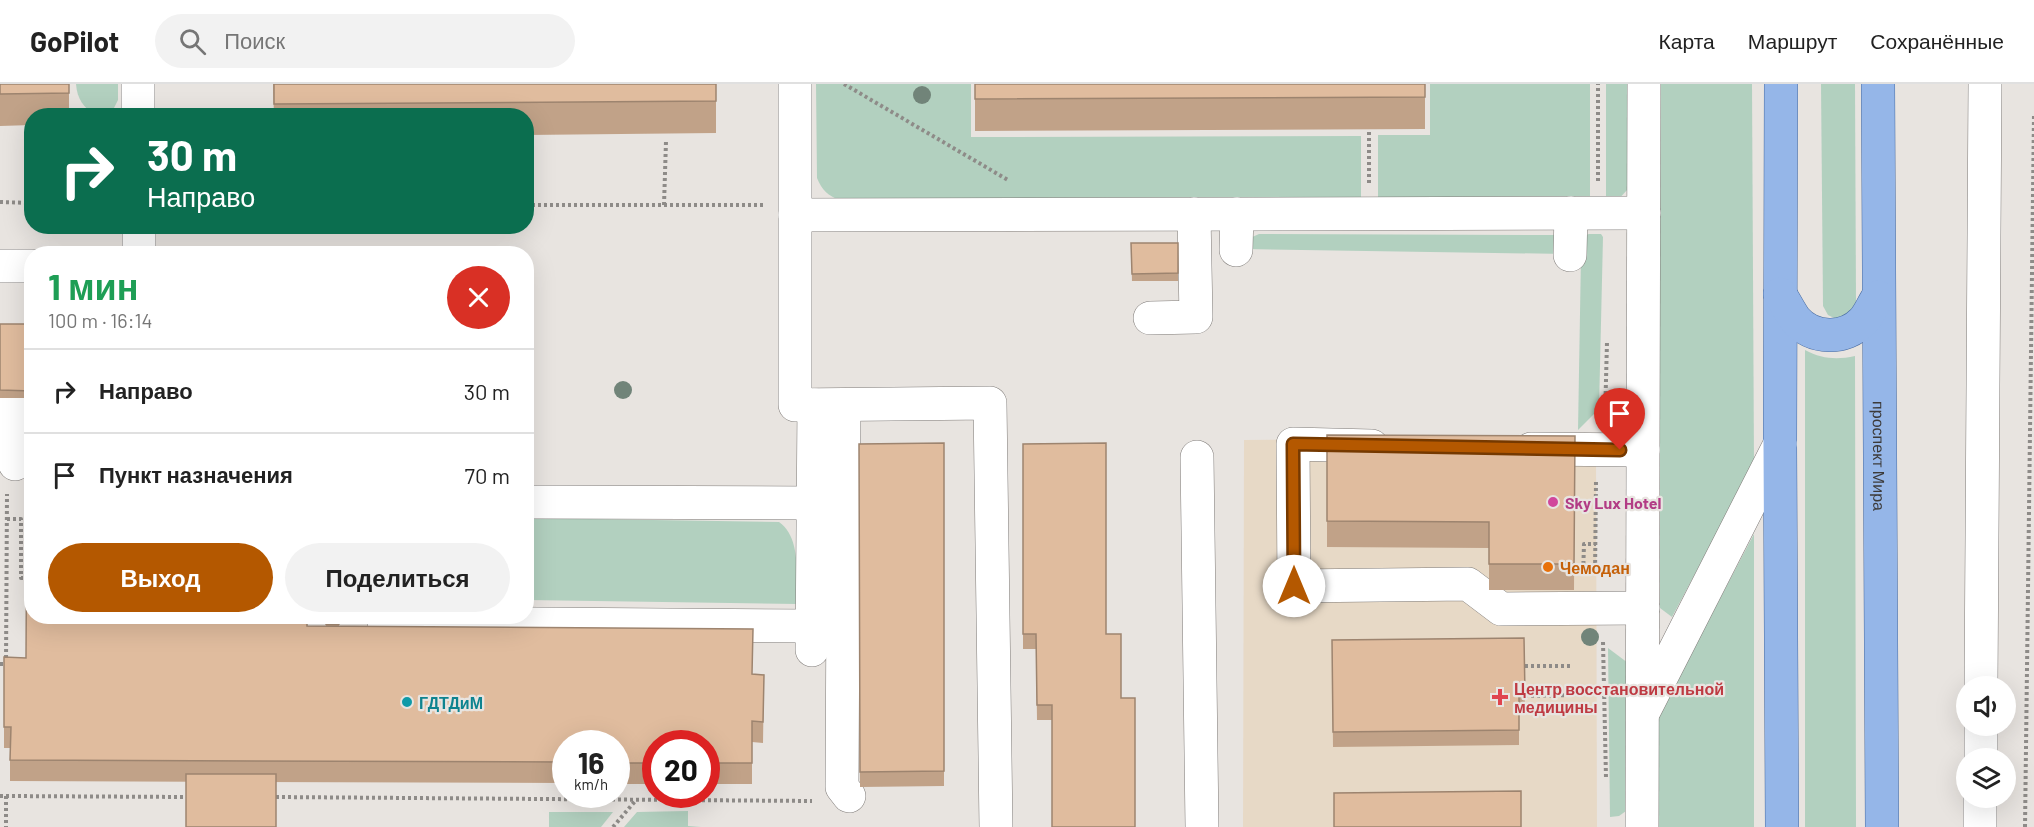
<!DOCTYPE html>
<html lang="ru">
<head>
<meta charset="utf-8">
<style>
  body { margin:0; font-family:Barlow,sans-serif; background:#f2f2f2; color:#222; height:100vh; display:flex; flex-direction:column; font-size:22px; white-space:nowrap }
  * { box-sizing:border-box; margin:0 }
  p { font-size:20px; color:#767676 }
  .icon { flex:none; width:33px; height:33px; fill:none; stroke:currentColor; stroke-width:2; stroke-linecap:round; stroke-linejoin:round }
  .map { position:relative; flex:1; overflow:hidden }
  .panel { position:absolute; left:24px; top:162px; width:510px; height:378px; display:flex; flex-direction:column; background:#fff; border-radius:24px; box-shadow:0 6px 24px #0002 }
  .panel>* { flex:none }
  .top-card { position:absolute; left:24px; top:24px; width:510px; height:126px; border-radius:24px; box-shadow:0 6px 24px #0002; background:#0b6e4f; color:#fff; overflow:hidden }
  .fabs { position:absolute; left:1956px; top:592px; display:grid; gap:12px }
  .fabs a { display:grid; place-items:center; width:60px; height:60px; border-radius:50%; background:#fff; box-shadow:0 6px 24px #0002; font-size:30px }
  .speed { position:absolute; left:552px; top:646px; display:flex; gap:12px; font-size:30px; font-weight:700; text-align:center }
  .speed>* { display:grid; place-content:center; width:78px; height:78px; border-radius:50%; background:#fff; box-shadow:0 6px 24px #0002; line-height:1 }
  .speed small { font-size:15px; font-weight:400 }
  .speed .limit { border:9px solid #d22; background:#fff; color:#111 }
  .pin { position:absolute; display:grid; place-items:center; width:51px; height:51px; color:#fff; margin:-62px -26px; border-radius:50% 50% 50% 0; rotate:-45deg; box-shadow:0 0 6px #0007 }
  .pin .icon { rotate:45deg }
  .me { position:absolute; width:66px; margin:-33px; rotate:0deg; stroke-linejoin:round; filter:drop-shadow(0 0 4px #0008) }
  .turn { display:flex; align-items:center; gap:21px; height:126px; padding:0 24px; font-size:27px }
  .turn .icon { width:78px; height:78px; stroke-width:2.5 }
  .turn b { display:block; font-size:42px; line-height:51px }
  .round { display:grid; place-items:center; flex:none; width:63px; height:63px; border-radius:32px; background:#f2f2f2 }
  .summary { display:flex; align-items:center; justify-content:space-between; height:102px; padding:0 24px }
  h1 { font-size:36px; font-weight:700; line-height:45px; color:#1e9e55 }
  .cta { display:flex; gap:12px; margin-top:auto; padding:12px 24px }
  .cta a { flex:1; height:69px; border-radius:36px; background:#b45800; color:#fff; font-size:24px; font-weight:700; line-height:69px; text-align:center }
  .cta a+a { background:#f2f2f2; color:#222 }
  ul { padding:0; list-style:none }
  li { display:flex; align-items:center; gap:18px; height:84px; padding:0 24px; border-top:2px solid #e0e0e0 }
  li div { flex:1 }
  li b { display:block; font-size:22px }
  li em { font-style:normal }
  header { display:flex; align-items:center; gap:36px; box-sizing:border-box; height:84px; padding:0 30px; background:#fff; border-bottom:2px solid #e0e0e0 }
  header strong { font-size:28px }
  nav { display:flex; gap:33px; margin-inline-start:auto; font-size:21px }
  .search { width:420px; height:54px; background:#f2f2f2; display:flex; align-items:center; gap:15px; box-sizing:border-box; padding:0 21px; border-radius:33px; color:#767676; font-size:22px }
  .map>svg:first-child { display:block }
  .commercial { fill:#e7d9c6 }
  .green { fill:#b2d0bf }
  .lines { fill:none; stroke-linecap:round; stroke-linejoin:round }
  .minor-casing { stroke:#7f7b78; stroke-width:34 }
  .major-casing { stroke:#486ba0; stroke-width:34 }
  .path { stroke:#8e8b88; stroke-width:4; stroke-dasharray:3 3; stroke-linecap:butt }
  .minor { stroke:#fff; stroke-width:33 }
  .major { stroke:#95b6e8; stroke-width:33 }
  .tree { fill:#718479 }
  .wall { fill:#c1a288 }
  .building { fill:#e0bc9e; stroke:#9d846f; stroke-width:1.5 }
  .route-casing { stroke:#753900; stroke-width:15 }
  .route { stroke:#b45800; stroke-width:10 }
  .hotel-dot { fill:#d1479c; stroke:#e8e4e0; stroke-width:2 }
  .food-dot { fill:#e8710a; stroke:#e8e4e0; stroke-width:2 }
  .health-dot { fill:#e0444e; stroke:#e8e4e0; stroke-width:2 }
  .culture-dot { fill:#0f9aa8; stroke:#e8e4e0; stroke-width:2 }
  .labels { text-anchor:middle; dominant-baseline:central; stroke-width:4.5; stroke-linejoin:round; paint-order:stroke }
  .street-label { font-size:16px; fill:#3c3a39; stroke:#e8e4e0 }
  .hotel-label { font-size:16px; font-weight:bold; fill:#b23c85; stroke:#e8e4e0; text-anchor:start }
  .food-label { font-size:16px; font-weight:bold; fill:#c56008; stroke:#e8e4e0; text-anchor:start }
  .health-label { font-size:16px; font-weight:bold; fill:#be3a42; stroke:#e8e4e0; text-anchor:start }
  .culture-label { font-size:16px; font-weight:bold; fill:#0d838f; stroke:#e8e4e0; text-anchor:start }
</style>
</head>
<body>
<header>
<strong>GoPilot</strong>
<div class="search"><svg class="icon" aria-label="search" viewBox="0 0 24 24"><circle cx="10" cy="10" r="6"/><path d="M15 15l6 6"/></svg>Поиск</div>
<nav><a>Карта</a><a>Маршрут</a><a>Сохранённые</a></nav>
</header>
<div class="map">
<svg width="2034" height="743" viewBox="0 0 2034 743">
  <rect width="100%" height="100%" fill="#e8e4e0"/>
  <path class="commercial" d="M1596,354l1,389h-354l1,-387z"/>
  <g class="green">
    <path d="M76,0h42v16l-5,10 -18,5c-11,-7 -18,-16 -19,-31z"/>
    <path d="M816,0h155v53l390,-1v63l-521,1c-12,-4 -18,-10 -23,-22z"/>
    <path d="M1430,0h160v115l-212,1v-65h52z"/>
    <path d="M1606,0h25l-3,105 -13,14 -9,2z"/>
    <path d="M1660,0h92l2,379 -82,154 -12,-9z"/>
    <path d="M1821,0h34l1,218 -4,9 -16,8 -8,-4 -5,-9z"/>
    <path d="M1259,150l295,1 11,19 -320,-5 5,-11z"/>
    <path d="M1589,150h12l2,3 -4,172 -21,21 3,-175 5,-20z"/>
    <path d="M1805,266c17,9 32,10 50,6l1,471h-51z"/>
    <path d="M527,434l252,4c23,16 17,56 18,82l-270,-4z"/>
    <path d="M1754,450v293h-96v-111z"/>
    <path d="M1608,564l20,15 -2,148 -7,5 -9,1z"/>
    <path d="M688,727v15l13,1h-77l13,-15z"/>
    <path d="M549,728h64l-12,15h-52z"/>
  </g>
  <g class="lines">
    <defs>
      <g id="minor">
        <path d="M138,0v32"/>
        <path d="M795,0v321l195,-2 6,424"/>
        <path d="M795,131l849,-2"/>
        <path d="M139,142v28"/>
        <path d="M1236,166l1,-36"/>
        <path d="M1570,171l1,-42"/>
        <path d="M0,182h32"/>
        <path d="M1150,234l46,-1 -2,-103"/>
        <path d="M844,322l-2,381 7,9"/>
        <path d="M1372,362l-79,-2 1,142 174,-2 33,25 142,-1"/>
        <path d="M1531,365l112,1"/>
        <path d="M1197,373l5,370"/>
        <path d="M15,380v-61"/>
        <path d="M526,418l288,1"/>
        <path d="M385,532l-1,7 429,3"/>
        <path d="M812,566l2,-245"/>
        <path d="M1981,603l4,-603"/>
        <path d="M1645,625l135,-265"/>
        <path d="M1981,675v-33"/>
        <path d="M1642,743l2,-743"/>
        <path d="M1980,743v-29"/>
      </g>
      <g id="major">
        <path d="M1781,0l-1,360 2,383"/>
        <path id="s1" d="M1878,0l4,743"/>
        <path d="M1780,210c5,8 10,18 15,25 18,21 50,21 68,2 6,-6 10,-17 15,-24"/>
      </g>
    </defs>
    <use href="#minor" class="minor-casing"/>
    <use href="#major" class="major-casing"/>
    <g class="path">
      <path d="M844,0l164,96"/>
      <path d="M1598,97v-97"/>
      <path d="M1369,99v-54"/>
      <path d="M0,118l32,1"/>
      <path d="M526,121h238"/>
      <path d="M664,121l2,-64"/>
      <path d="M1605,334l2,-76"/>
      <path d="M7,435h14v59h6"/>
      <path d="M1575,482h8"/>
      <path d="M1595,491l1,-94"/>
      <path d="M1583,492l1,-32h12"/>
      <path d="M1603,558l3,136"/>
      <path d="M0,580h6l1,-170"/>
      <path d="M1525,582h45"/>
      <path d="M1525,612l45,-1"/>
      <path d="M0,712h6v31"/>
      <path d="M6,712l180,1"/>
      <path d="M276,713l536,4"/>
      <path d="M613,743l23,-27"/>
      <path d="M2025,743l9,-712"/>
    </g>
    <use href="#minor" class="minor"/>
    <use href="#major" class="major"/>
  </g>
  <g class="tree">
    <circle cx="922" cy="11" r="9"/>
    <circle cx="623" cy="306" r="9"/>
    <circle cx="1590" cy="553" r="9"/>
  </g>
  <g class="wall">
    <path d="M0,0h69v32h-37v9l-32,1z"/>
    <path d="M273,0h443v49l-190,2v-19h-252z"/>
    <path d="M975,0h450v45l-450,2z"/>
    <path d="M1131,159h47v38h-46z"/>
    <rect x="0" y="240" width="32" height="74"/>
    <path d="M1327,351l248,1 -1,154h-85v-42l-162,-1z"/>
    <path d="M944,359v343l-84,1 -1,-343z"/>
    <path d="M1106,359l-54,277h-15l-1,-71h-13v-205z"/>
    <path d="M325,532h14v11l414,47 11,1 -1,68 -11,-1v42h-46v-40h-50v40h-40v-40h-50v39l-556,-2v-33h-6v-91l22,1 281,-32 19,1z"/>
    <path d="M1524,554l1,72h-6v35l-186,2 -1,-107z"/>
  </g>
  <g class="building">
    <path d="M0,0h69v9l-69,1z"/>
    <path d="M274,0h442v17l-442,3z"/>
    <path d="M975,0h450v13l-450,2z"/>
    <path d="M1131,159h47v30l-46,1z"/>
    <path d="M0,240h32v67l-32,-1z"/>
    <path d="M1327,351l248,1 -1,128h-85v-42l-162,-1z"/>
    <path d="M944,359v328l-84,1 -1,-328z"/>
    <path d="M1106,359v191h15v64h14v129h-83v-122h-15l-1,-71h-13v-190z"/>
    <path d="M27,396h5v136h275v10l446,3 -1,45 12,1 -1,47 -11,-1v42h-46v-19h-50v19h-40v-19h-50v18l-556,-2 1,-33h-7v-70l22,1z"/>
    <rect x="326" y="532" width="13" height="8"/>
    <path d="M1524,554l1,57h-6v35l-186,2 -1,-92z"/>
    <rect x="186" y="690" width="90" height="53"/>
    <path d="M1521,707v36h-187v-34z"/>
  </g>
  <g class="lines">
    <defs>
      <path id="route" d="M1294,502l-1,-142 327,6"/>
    </defs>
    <use href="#route" class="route-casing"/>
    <use href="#route" class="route"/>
  </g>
  <circle class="hotel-dot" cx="1553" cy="418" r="6"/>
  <circle class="food-dot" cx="1548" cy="483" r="6"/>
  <path class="health-dot" d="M1497 604h6v6h6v6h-6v6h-6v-6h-6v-6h6z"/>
  <circle class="culture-dot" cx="407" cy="618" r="6"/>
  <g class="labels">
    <g class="street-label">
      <text stroke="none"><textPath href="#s1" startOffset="372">проспект Мира</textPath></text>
    </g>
    <g class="hotel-label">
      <text x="1565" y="418">Sky Lux Hotel</text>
    </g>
    <g class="food-label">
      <text x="1560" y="483">Чемодан</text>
    </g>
    <g class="health-label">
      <text x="1514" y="604">Центр восстановительной<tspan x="1514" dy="18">медицины</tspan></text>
    </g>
    <g class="culture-label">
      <text x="419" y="618">ГДТДиМ</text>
    </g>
  </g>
</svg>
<div class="fabs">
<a><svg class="icon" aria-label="sound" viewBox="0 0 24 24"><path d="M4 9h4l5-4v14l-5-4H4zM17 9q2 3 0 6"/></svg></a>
<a><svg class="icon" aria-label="layers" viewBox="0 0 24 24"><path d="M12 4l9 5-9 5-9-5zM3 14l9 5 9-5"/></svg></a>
</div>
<div class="speed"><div>16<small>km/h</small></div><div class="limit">20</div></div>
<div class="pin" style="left:1620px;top:366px;background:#d93025"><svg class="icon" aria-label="arrive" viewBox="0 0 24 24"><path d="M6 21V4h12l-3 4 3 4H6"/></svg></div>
<svg class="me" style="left:1294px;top:502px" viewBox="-20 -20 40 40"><circle r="19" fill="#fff"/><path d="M0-13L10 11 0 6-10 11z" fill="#b45800"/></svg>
<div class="top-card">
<div class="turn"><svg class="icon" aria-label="right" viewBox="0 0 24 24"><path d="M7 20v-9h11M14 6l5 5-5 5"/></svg><div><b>30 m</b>Направо</div></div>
</div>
<section class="panel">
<div class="summary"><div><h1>1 мин</h1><p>100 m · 16:14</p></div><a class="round" style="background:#d93025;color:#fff"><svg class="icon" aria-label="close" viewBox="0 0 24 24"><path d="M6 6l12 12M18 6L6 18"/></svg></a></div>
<ul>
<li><svg class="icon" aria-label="right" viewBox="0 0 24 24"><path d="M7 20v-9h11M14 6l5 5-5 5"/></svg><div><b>Направо</b></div><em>30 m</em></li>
<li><svg class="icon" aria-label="arrive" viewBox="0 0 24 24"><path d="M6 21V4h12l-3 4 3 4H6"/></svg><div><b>Пункт назначения</b></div><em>70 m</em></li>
</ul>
<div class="cta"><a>Выход</a><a>Поделиться</a></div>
</section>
</div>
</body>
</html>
